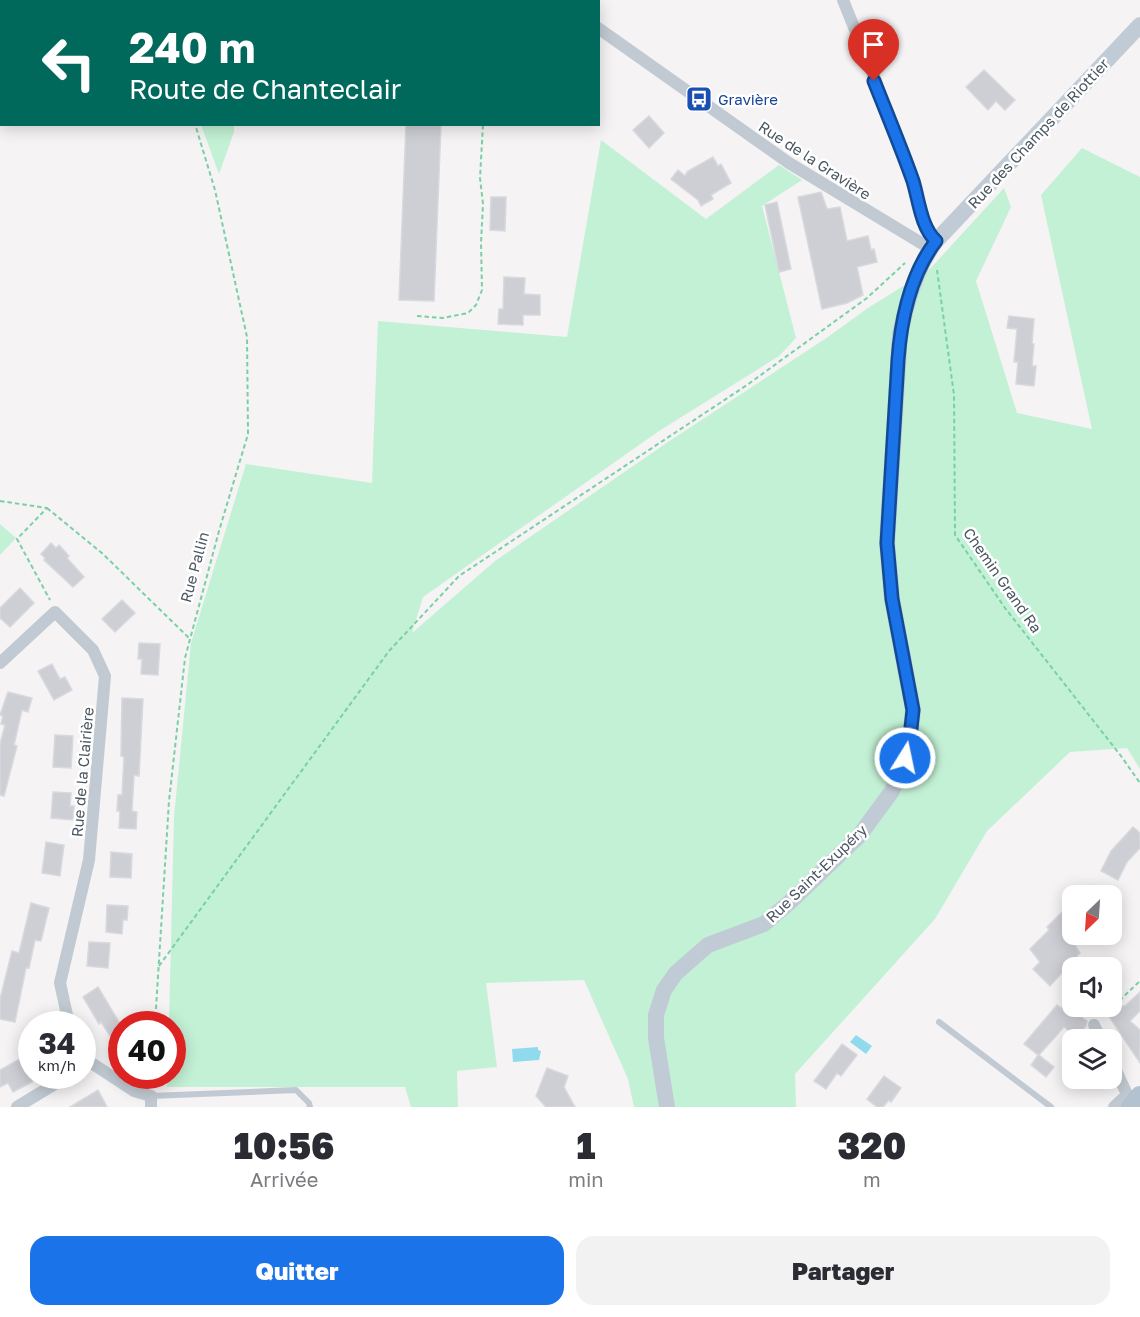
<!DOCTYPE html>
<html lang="fr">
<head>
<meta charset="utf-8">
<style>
  body { margin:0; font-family:"Golos Text",sans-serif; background:#f2f2f3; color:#2b2b33; height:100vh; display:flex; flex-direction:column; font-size:22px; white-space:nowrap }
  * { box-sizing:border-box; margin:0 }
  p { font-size:20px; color:#7c7c81 }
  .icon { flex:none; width:33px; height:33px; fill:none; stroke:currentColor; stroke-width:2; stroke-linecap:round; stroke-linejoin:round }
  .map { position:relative; height:1107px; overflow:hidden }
  .panel { display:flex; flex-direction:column; background:#fff; flex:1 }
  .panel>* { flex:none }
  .banner { position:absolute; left:0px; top:0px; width:600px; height:126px; box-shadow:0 3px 15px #0003; background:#00695c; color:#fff; overflow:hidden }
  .needle { width:39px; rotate:205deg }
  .tools { position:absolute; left:1062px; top:885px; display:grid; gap:12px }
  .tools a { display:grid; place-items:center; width:60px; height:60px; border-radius:12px; background:#fff; box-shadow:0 3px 15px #0003; font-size:30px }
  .speed { position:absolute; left:18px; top:1011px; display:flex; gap:12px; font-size:30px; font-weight:700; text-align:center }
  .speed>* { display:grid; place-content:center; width:78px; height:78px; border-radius:50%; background:#fff; box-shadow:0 3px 15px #0003; line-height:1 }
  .speed small { font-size:15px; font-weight:400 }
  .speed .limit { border:9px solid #d22; background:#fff; color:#111 }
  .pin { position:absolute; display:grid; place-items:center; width:51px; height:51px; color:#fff; margin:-62px -26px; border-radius:50% 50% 50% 0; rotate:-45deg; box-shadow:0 0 6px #0007 }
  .pin .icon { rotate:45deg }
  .me { position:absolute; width:66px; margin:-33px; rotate:10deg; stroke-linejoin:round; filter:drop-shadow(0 0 4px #0008) }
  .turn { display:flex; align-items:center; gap:21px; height:126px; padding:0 30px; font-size:27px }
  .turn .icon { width:78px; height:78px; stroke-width:2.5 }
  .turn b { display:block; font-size:42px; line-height:51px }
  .eta { display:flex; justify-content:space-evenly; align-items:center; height:102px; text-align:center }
  .eta b { font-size:36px; font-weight:800; line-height:42px }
  .cta { display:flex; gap:12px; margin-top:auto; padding:12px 30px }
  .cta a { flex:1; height:69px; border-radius:18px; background:#1a73e8; color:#fff; font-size:24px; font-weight:800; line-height:69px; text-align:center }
  .cta a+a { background:#f2f2f3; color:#2b2b33 }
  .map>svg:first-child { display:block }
  .green { fill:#c3f1d5 }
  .water { fill:#90daee }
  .building { fill:#cdcfd5; stroke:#d7d9de; stroke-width:1.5 }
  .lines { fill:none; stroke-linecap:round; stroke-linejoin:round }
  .path { stroke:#7ad0a6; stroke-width:2; stroke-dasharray:4.5 3; stroke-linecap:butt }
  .lane { stroke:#c1cad2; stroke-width:6 }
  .street { stroke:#c1cad2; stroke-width:12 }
  .secondary { stroke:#c1cbd6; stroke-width:16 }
  .primary { stroke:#b3c2d1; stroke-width:20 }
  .route-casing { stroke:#114b97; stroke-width:15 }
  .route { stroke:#1a73e8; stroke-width:10 }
  .labels { text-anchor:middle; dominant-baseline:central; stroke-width:5; stroke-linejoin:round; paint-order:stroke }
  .transit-label { font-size:15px; fill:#164399; stroke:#fff; text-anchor:start }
  .street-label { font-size:15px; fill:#4a5661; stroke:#fff }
</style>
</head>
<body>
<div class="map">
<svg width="1140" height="1107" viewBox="0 0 1140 1107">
  <rect width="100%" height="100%" fill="#f5f3f3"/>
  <g class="green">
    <path d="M128,0h107v1l-106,1z"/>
    <path d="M201,125h33v7l-15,42z"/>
    <path d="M601,140l105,79 73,-54 23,15 -40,26 34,132 -17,18 -120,75 -236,166 -11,36 83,-72 173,-119 157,-103 43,-31 61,-38 75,-82 7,19 -35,74 41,132 75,16 -51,-234 41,-47 58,29v592l-13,-21 -57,4 -83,79 -52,88 -140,155 1,33h-162l-6,-28 -44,-99 -98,3 11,84 -40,4 1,36h-47l-6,-20h-238v-11h5v-52h-3l5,-207 17,-174 55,-179 126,19 6,-162 189,16z"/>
    <path d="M0,524l16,14 -16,17z"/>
  </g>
  <g class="water">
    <path d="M856,1035l16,11 -6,8 -16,-12z"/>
    <path d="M538,1047v3l3,1 -2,9 -26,2 -1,-13z"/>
  </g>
  <g class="building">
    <path d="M984,70l31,30 -10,10 -9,-9 -8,9 -22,-23z"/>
    <path d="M649,116l15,17 -15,15 -16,-18z"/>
    <path d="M406,124h35l-7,177 -35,-1z"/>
    <path d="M713,157l5,9 3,-2 10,19 -20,12 2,4 -12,7 -3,-6 -27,-21 7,-9 7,6 3,-5z"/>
    <path d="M821,192l6,17 13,-2 7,34 21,-5 3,14 3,-1 3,13 -20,5 6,28 -16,8 -25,6 -24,-112z"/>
    <path d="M491,197h15l-1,34 -15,-1z"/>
    <path d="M777,202l14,67 -12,3 -14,-67z"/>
    <path d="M504,277l21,1 -1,16 16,1v20h-17v10l-25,-1 1,-15h4z"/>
    <path d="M1009,316l25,3 -2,25h2l-2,22h4l-2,20 -18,-2 2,-22h-4l3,-33 -10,-1z"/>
    <path d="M51,543l5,5 3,-3 10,11 -2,2 17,19 -11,10 -29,-27 1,-2 -4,-4z"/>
    <path d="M20,588l14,15 -24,24 -10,-9v-10z"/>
    <path d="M122,600l13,13 -20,19 -13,-13z"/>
    <path d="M139,643l21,1 -2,31 -17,-1 1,-15h-4z"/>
    <path d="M52,664l8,15 5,-2 7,13 -18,10 -16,-29z"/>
    <path d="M8,692l24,6 -4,14 -6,-2 -8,35 3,1 -13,50 -4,-1v-51l5,-19 -4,-1 2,-8 -3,-1z"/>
    <path d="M122,698l21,1 -4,77 -5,-1 -2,36 5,1 -1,17 -17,-1 1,-17h-3l1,-16h4l2,-38 -3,-1z"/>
    <path d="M55,735l18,1 -2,32 -18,-1z"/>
    <path d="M53,792l18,1 -1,13h4l-1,14 -22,-2z"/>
    <path d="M1133,827l7,6v15l-13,14 -9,18 -17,-9 10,-20z"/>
    <path d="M46,842l18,3 -4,31 -18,-3z"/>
    <path d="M111,852l21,2 -1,24 -21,-1z"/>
    <path d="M31,903l18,5 -8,33 -6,-1 -6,28h-3l-11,54 -15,-3v-20l12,-48 7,2z"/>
    <path d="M107,905l21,1 -1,14h-4l-1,14 -16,-2z"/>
    <path d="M1062,912l6,15 -3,3 15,23 -30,33 -17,-17 7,-7 -10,-13 19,-19 -2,-3z"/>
    <path d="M89,942l21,1 -2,25 -21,-2z"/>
    <path d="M98,987l24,40v27l-21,-32 -2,2 -16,-27z"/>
    <path d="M1140,992v19l-10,10 10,9v33l-38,-57h23z"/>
    <path d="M1057,1005l4,3 3,-3 23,16 -1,5 -9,11 -13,-10 -25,28 15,12 -8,10 -15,-12 7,-10 -14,-11z"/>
    <path d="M842,1044l15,11 -16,21 -4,-3 -11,16 -12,-8z"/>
    <path d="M32,1052v30l-19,10 -5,-9 -8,4v-17z"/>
    <path d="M547,1068l21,8 -4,11 11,20h-29l-10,-11z"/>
    <path d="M884,1076l17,12 -10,14 -2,-2 -6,7h-6l-10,-8z"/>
    <path d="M98,1090l9,17h-37z"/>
  </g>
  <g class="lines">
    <g class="path">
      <path d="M114,0l1,2"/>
      <path d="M488,2v-2"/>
      <path d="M937,270l17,125 1,140 50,73 116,148 19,27"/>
      <path d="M417,316l26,2 25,-5 8,-8 6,-15 -1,-47 2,-39 -3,-26 3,-54"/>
      <path d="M0,501l47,7 -30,31 33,61"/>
      <path d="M47,508l56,46 87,85"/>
      <path d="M159,966l230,-315 70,-75 288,-191 120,-87 38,-35"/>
      <path d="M1103,1016l37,-35"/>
      <path d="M155,1024l14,-223 16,-143 34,-127 29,-97 -1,-97 -32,-147 -20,-66"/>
    </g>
    <g class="lane">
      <path d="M939,1022l112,85"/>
      <path d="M151,1096l145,-6 13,13 1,4"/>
    </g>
    <g class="street">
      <path d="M555,0l2,2"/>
      <path d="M843,0c24,60 50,120 70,182 6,19 8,45 23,59"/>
      <path d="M598,28l191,135 142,86"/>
      <path d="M0,663l55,-51 38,38 12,26 -16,184 -29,123 9,41"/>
      <path d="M1094,1025l7,15"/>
      <path d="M82,1049l8,13 44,29 17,5v11"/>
      <path d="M1112,1062l20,43"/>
      <path d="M17,1107l51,-31"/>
      <path d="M1114,1107l13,-12"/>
    </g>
    <path class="secondary" d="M667,1107l-11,-69v-23l8,-25 12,-17 32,-28 56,-21 27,-23 68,-65 33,-45 9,-20 8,-25 4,-36 -21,-111 -5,-56 13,-209c7,-32 16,-66 36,-93l204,-216"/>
    <path class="primary" d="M1131,1107l9,-11"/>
  </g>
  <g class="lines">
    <defs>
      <path id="route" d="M874,81c13,33 27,66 39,100 6,20 8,46 23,60 -26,34 -35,78 -38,119l-11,183 5,56 21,111 -4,36 -4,12"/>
    </defs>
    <use href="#route" class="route-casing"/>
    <use href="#route" class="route"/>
  </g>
  <defs>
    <symbol id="bus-square" viewBox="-11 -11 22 22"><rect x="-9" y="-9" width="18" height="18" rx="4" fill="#1a4fb4" stroke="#fff"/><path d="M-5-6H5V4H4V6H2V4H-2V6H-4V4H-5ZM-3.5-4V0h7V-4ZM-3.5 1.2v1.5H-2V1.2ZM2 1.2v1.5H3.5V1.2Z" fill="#fff"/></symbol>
  </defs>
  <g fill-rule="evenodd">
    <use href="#bus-square" x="684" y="84" width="30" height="30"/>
  </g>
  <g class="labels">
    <g class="transit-label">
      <text x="718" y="99">Gravière</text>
    </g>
    <g class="street-label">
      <text transform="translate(1038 133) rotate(-47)">Rue des Champs de Riottier</text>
      <text transform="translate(815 160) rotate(33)">Rue de la Gravière</text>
      <text transform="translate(194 567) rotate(-75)">Rue Pallin</text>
      <text transform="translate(1003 580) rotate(55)">Chemin Grand Ra</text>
      <text transform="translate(82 772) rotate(-85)">Rue de la Clairière</text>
      <text transform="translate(816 873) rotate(-44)">Rue Saint-Exupéry</text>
    </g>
  </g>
</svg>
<div class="tools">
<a><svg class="needle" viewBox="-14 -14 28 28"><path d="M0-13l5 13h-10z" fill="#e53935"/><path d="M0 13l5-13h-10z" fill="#7c7c81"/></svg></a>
<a><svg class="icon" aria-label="sound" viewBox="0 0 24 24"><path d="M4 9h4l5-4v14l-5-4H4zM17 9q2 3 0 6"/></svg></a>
<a><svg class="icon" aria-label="layers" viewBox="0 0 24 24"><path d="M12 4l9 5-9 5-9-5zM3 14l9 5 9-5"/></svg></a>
</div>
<div class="speed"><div>34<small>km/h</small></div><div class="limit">40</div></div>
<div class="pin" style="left:874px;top:81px;background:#d93025"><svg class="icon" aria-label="arrive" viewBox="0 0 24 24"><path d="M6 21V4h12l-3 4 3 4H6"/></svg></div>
<svg class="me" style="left:905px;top:758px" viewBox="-20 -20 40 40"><circle r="17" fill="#1a73e8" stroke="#fff" stroke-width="3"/><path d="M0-11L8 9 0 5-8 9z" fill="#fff"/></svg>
<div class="banner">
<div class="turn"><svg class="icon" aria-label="left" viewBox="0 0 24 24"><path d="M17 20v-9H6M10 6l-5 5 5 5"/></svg><div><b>240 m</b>Route de Chanteclair</div></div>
</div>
</div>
<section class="panel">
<div class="eta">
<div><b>10:56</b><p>Arrivée</p></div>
<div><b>1</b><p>min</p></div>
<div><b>320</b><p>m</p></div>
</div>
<div class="cta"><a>Quitter</a><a>Partager</a></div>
</section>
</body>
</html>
